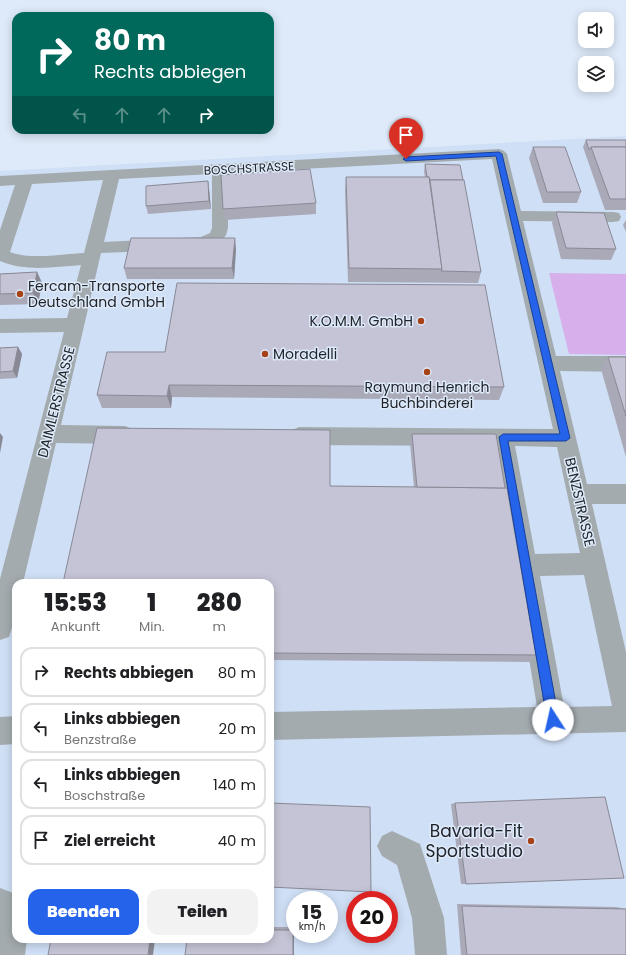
<!DOCTYPE html>
<html lang="de">
<head>
<meta charset="utf-8">
<style>
  body { margin:0; font-family:Poppins,sans-serif; background:#f2f2f2; color:#202124; height:100vh; display:flex; flex-direction:column; font-size:15px; white-space:nowrap }
  * { box-sizing:border-box; margin:0 }
  p { font-size:13px; color:#757577 }
  .icon { flex:none; width:22px; height:22px; fill:none; stroke:currentColor; stroke-width:2; stroke-linecap:round; stroke-linejoin:round }
  .map { position:relative; flex:1; overflow:hidden }
  .sheet { position:absolute; left:12px; top:579px; width:262px; height:364px; display:flex; flex-direction:column; background:#fff; border-radius:12px; box-shadow:0 2px 10px #0003 }
  .sheet>* { flex:none }
  .guide { position:absolute; left:12px; top:12px; width:262px; height:122px; border-radius:12px; box-shadow:0 2px 10px #0003; background:#00695c; color:#fff; overflow:hidden }
  .fabs { position:absolute; left:578px; top:12px; display:grid; gap:8px }
  .fabs a { display:grid; place-items:center; width:36px; height:36px; border-radius:8px; background:#fff; box-shadow:0 2px 10px #0003; font-size:20px }
  .speed { position:absolute; left:286px; top:891px; display:flex; gap:8px; font-size:20px; font-weight:700; text-align:center }
  .speed>* { display:grid; place-content:center; width:52px; height:52px; border-radius:50%; background:#fff; box-shadow:0 2px 10px #0003; line-height:1 }
  .speed small { font-size:10px; font-weight:400 }
  .speed .limit { border:6px solid #d22; background:#fff; color:#111 }
  .pin { position:absolute; display:grid; place-items:center; width:34px; height:34px; color:#fff; margin:-41px -17px; border-radius:50% 50% 50% 0; rotate:-45deg; box-shadow:0 0 4px #0007 }
  .pin .icon { rotate:45deg }
  .me { position:absolute; width:44px; margin:-22px; rotate:350deg; stroke-linejoin:round; filter:drop-shadow(0 0 3px #0008) }
  .turn { display:flex; align-items:center; gap:14px; height:84px; padding:0 16px; font-size:18px }
  .turn .icon { width:52px; height:52px; stroke-width:2.5 }
  .turn b { display:block; font-size:28px; line-height:34px }
  .lanes { display:flex; align-items:center; height:38px; padding:0 16px; background:#0003; justify-content:center; gap:20px; direction:ltr }
  .lanes .off { opacity:.35 }
  .eta { display:flex; justify-content:space-evenly; align-items:center; height:68px; text-align:center }
  .eta b { font-size:24px; font-weight:800; line-height:28px }
  .button { display:flex; gap:8px; margin-top:auto; padding:8px 16px }
  .button a { flex:1; height:46px; border-radius:12px; background:#2563eb; color:#fff; font-size:16px; font-weight:800; line-height:46px; text-align:center }
  .button a+a { background:#f2f2f2; color:#202124 }
  ul { padding:0; list-style:none }
  li { display:flex; align-items:center; gap:12px; height:50px; margin:0 8px 6px; padding:0 8px; border:2px solid #e0e0e0; border-radius:12px }
  li div { flex:1 }
  li b { display:block; font-size:15px }
  li em { font-style:normal }
  .map>svg:first-child { display:block }
  .built { fill:#cfdff5; fill-rule:evenodd }
  .green { fill:#d6afeb }
  .lines { fill:none; stroke-linecap:round; stroke-linejoin:round }
  .minor { fill:#a3abaf; fill-rule:evenodd }
  .wall { fill:#a9a9b8 }
  .shaded-wall { fill:#898996 }
  .building { fill:#c4c4d6; stroke:#898996 }
  .route { fill:#2563eb; stroke:#184099 }
  .poi-dot { fill:#a74216; stroke:#deeaf9; stroke-width:1.5 }
  .labels { text-anchor:middle; dominant-baseline:central; stroke-width:3; stroke-linejoin:round; paint-order:stroke }
  .far-street-label { font-size:12px; fill:#21252b; stroke:#deeaf9 }
  .poi-label { font-size:14px; fill:#21252b; stroke:#deeaf9; text-anchor:start }
  .street-label { font-size:14px; fill:#21252b; stroke:#deeaf9 }
  .near-poi-label { font-size:17px; fill:#21252b; stroke:#deeaf9; text-anchor:end }
</style>
</head>
<body>
<div class="map">
<svg width="626" height="955" viewBox="0 0 626 955">
  <rect width="100%" height="100%" fill="#deeaf9"/>
  <path class="built" d="M626,136v819h-626v-784zM16,583h254v356h-254zM295,900h34v34h-34zM355,900h34v34h-34z"/>
  <path class="green" d="M549,273l77,1v81l-57,-1z"/>
  <g class="lines">
    <g class="minor">
      <path d="M499,149l5,2 3,3 14,57 92,1 6,1 2,4 -2,4 -6,1 -90,-1 33,135h70v16l-66,-1 27,113h39v20h-34l34,148v80l-356,8v-28l267,-5 -43,-261 -195,-1 -7,-3 -4,-6 4,-6 7,-3 254,2 -61,-270 -264,14v55l-2,7 -6,8 -19,6 -100,4 -40,172 64,1 7,3 4,6 -4,6 -7,3 -69,-1 -33,140h-7c0,19 0,36 -7,54l-9,3v-61l64,-247 -64,1v-14l67,-1 14,-53c-26,2 -56,7 -81,-4v-31l15,-45 -15,1v-10zM212,174v54l-2,5 -9,4 -97,5 15,-63zM103,180l-19,73c-22,1 -54,7 -74,-1l22,-68zM515,446l42,1 23,106 -45,1zM584,575l28,131 -48,1 -24,-131z"/>
      <path d="M16,716v28l-16,1v-28z"/>
      <path d="M392,831l28,13 24,74 3,37h-32l-3,-37 -15,-53 -15,-9 -5,-10 5,-10z"/>
      <path d="M0,888l16,6v45h11l-2,16h-25z"/>
    </g>
  </g>
  <g class="wall">
    <path d="M586,140h40v70h-21l-22,-63z"/>
    <path d="M533,147l48,45 -4,11h-34l-14,-45z"/>
    <path d="M425,164l38,16 18,92 -3,11 -130,-1 -3,-91 1,-14h79l-1,-5z"/>
    <path d="M208,181l3,28 -63,5 -2,-8z"/>
    <path d="M316,203v11l-91,6 -2,-11z"/>
    <path d="M556,212l60,37 -5,11 -50,-1 -9,-36z"/>
    <path d="M626,220v12l-3,-7z"/>
    <path d="M236,249l-2,30h-107l-3,-11z"/>
    <path d="M37,272l5,11 -4,21 -38,1v-31z"/>
    <path d="M18,347l4,7 -5,24 -17,1v-31z"/>
    <path d="M107,352l397,35 -5,13 -327,-3 -1,11h-69l-5,-13z"/>
    <path d="M608,357h18v100l-25,-88z"/>
    <path d="M412,434l93,54 31,167 -7,7 -259,-2v-77l60,-97 84,1 -4,-44z"/>
    <path d="M455,803l11,81h-5l-10,-80z"/>
    <path d="M457,904l159,3 10,2v46h-165z"/>
    <path d="M270,927h24v28h-109l85,-16z"/>
  </g>
  <g class="shaded-wall">
    <path d="M208,181l1,7 2,21 -2,-8z"/>
    <path d="M235,238l1,11 -2,30 -2,-11z"/>
    <path d="M37,272l5,11 -4,21 -5,-11z"/>
    <path d="M18,347l4,7 -5,24 -4,-7z"/>
    <path d="M169,385l3,12 -1,11 -4,-12z"/>
    <path d="M0,433l3,4 -3,16z"/>
    <path d="M294,927v28h-1v-25z"/>
    <path d="M150,939h5l-2,16h-5z"/>
  </g>
  <g class="building">
    <path d="M586,140h40v7h-35l-2,3z"/>
    <path d="M533,147h32l16,45h-34z"/>
    <path d="M591,147h35v52h-16z"/>
    <path d="M425,164l35,1 3,15h-33l-1,-3h-2z"/>
    <path d="M310,169l6,34 -93,6 -2,-34z"/>
    <path d="M346,177h83l13,92 -93,-1z"/>
    <path d="M430,180h34l17,92 -40,-1 1,-2z"/>
    <path d="M208,181l1,20 -63,5v-20z"/>
    <path d="M556,212l48,1 12,36 -50,-1z"/>
    <path d="M131,238h104l-3,30h-108z"/>
    <path d="M37,272l-4,21 -33,1v-20z"/>
    <path d="M177,283l308,2 19,102 -335,-2 -2,11 -70,-1 10,-43h58z"/>
    <path d="M18,347l-5,24 -13,1v-24z"/>
    <path d="M608,357h18v59z"/>
    <path d="M97,428l233,2v56l177,2 29,167 -266,-2v-70h-207z"/>
    <path d="M412,434h84l9,54 -88,-1z"/>
    <path d="M605,797l19,81 -158,6 -11,-81z"/>
    <path d="M270,803l100,4 1,85 -101,-5z"/>
    <path d="M462,906l164,3v46h-159z"/>
    <path d="M270,930h23v25h-108l2,-16h83z"/>
    <path d="M51,939h99l-2,16h-100z"/>
  </g>
  <path class="route" d="M499,152l3,2 68,284 -4,3h-58l51,279 -2,4 -4,2 -4,-2 -2,-4 -48,-283 4,-3h57l-64,-278 -90,5 -3,-2 3,-2z"/>
  <g class="poi-dot">
    <circle cx="20" cy="294" r="4"/>
    <circle cx="421" cy="321" r="4"/>
    <circle cx="265" cy="354" r="4"/>
    <circle cx="427" cy="372" r="4"/>
    <circle cx="531" cy="841" r="4"/>
  </g>
  <g class="labels">
    <g class="far-street-label">
      <text transform="translate(249 168) rotate(-3)">BOSCHSTRASSE</text>
    </g>
    <g class="poi-label">
      <text x="28" y="286">Fercam-Transporte<tspan x="28" dy="16">Deutschland GmbH</tspan></text>
      <text x="413" y="321" text-anchor="end">K.O.M.M. GmbH</text>
      <text x="273" y="354">Moradelli</text>
      <text x="427" y="387" text-anchor="middle">Raymund Henrich<tspan x="427" dy="16">Buchbinderei</tspan></text>
    </g>
    <g class="street-label">
      <text transform="translate(56 402) rotate(-76)">DAIMLERSTRASSE</text>
      <text transform="translate(580 502) rotate(77)">BENZSTRASSE</text>
    </g>
    <g class="near-poi-label">
      <text x="523" y="831">Bavaria-Fit<tspan x="523" dy="20">Sportstudio</tspan></text>
    </g>
  </g>
</svg>
<div class="fabs">
<a><svg class="icon" aria-label="sound" viewBox="0 0 24 24"><path d="M4 9h4l5-4v14l-5-4H4zM17 9q2 3 0 6"/></svg></a>
<a><svg class="icon" aria-label="layers" viewBox="0 0 24 24"><path d="M12 4l9 5-9 5-9-5zM3 14l9 5 9-5"/></svg></a>
</div>
<div class="speed"><div>15<small>km/h</small></div><div class="limit">20</div></div>
<div class="pin" style="left:406px;top:159px;background:#d93025"><svg class="icon" aria-label="arrive" viewBox="0 0 24 24"><path d="M6 21V4h12l-3 4 3 4H6"/></svg></div>
<svg class="me" style="left:553px;top:720px" viewBox="-20 -20 40 40"><circle r="19" fill="#fff"/><path d="M0-13L10 11 0 6-10 11z" fill="#2563eb"/></svg>
<div class="guide">
<div class="turn"><svg class="icon" aria-label="right" viewBox="0 0 24 24"><path d="M7 20v-9h11M14 6l5 5-5 5"/></svg><div><b>80 m</b>Rechts abbiegen</div></div>
<div class="lanes"><svg class="icon off" aria-label="left" viewBox="0 0 24 24"><path d="M17 20v-9H6M10 6l-5 5 5 5"/></svg><svg class="icon off" aria-label="ahead" viewBox="0 0 24 24"><path d="M12 20V5M6 11l6-6 6 6"/></svg><svg class="icon off" aria-label="ahead" viewBox="0 0 24 24"><path d="M12 20V5M6 11l6-6 6 6"/></svg><svg class="icon" aria-label="right" viewBox="0 0 24 24"><path d="M7 20v-9h11M14 6l5 5-5 5"/></svg></div>
</div>
<section class="sheet">
<div class="eta">
<div><b>15:53</b><p>Ankunft</p></div>
<div><b>1</b><p>Min.</p></div>
<div><b>280</b><p>m</p></div>
</div>
<ul>
<li><svg class="icon" aria-label="right" viewBox="0 0 24 24"><path d="M7 20v-9h11M14 6l5 5-5 5"/></svg><div><b>Rechts abbiegen</b></div><em>80 m</em></li>
<li><svg class="icon" aria-label="left" viewBox="0 0 24 24"><path d="M17 20v-9H6M10 6l-5 5 5 5"/></svg><div><b>Links abbiegen</b><p>Benzstraße</p></div><em>20 m</em></li>
<li><svg class="icon" aria-label="left" viewBox="0 0 24 24"><path d="M17 20v-9H6M10 6l-5 5 5 5"/></svg><div><b>Links abbiegen</b><p>Boschstraße</p></div><em>140 m</em></li>
<li><svg class="icon" aria-label="arrive" viewBox="0 0 24 24"><path d="M6 21V4h12l-3 4 3 4H6"/></svg><div><b>Ziel erreicht</b></div><em>40 m</em></li>
</ul>
<div class="button"><a>Beenden</a><a>Teilen</a></div>
</section>
</div>
</body>
</html>
